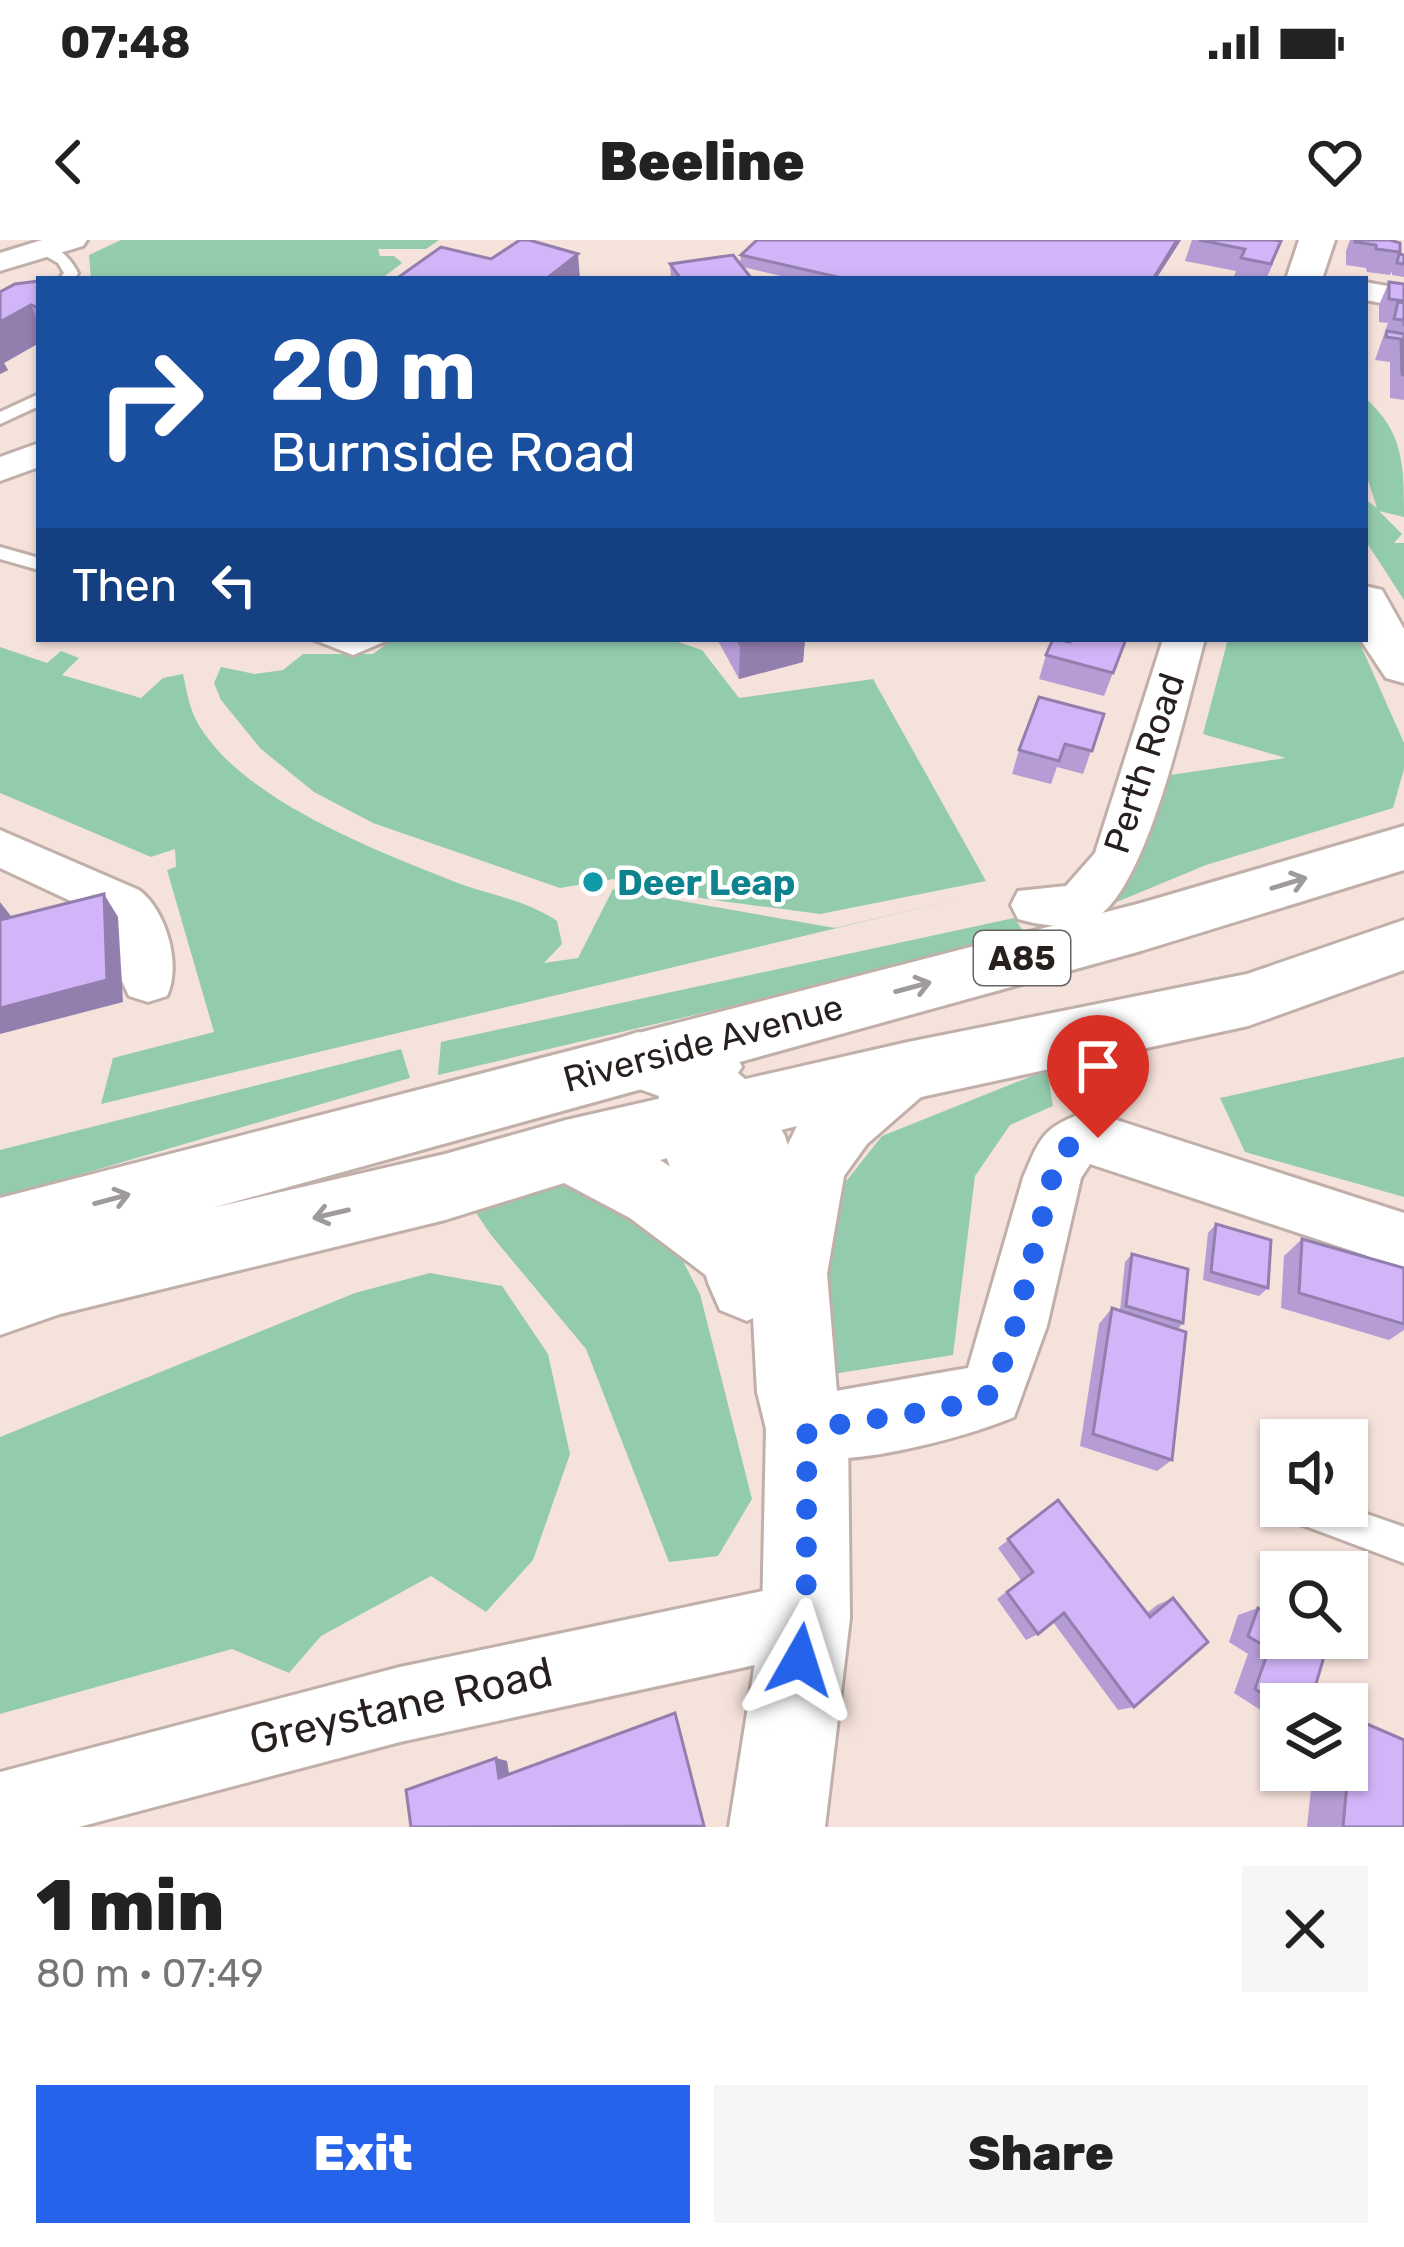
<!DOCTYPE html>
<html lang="en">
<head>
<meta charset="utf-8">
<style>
  body { margin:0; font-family:Rubik,sans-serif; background:#f6f6f6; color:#222; height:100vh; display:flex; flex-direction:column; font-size:45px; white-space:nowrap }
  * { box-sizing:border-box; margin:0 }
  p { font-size:39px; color:#767676 }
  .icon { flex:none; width:66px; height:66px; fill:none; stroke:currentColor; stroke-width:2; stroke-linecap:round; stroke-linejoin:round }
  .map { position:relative; height:1587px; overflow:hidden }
  .side { display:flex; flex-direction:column; background:#fff; flex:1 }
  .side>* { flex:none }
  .guide { position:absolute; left:36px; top:36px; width:1332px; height:366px; border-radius:0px; box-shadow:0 3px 9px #0004; background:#1a4fa0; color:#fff; overflow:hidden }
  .tools { position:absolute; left:1260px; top:1179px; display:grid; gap:24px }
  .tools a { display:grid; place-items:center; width:108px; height:108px; border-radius:0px; background:#fff; box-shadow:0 3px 9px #0004; font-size:60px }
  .pin { position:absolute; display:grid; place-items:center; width:102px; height:102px; color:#fff; margin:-123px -51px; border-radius:50% 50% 50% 0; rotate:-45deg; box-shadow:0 0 12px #0007 }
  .pin .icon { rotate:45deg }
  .me { position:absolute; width:132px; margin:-66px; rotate:6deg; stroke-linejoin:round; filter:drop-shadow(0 0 9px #0008) }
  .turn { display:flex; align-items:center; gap:42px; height:252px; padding:0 36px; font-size:54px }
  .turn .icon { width:156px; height:156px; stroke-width:2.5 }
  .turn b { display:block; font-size:84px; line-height:102px }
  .then { display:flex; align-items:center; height:114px; padding:0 36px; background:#0003; gap:24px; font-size:45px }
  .round { display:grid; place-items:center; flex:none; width:126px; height:126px; border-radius:0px; background:#f6f6f6 }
  .overview { display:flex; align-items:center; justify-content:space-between; height:204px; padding:0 36px }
  h1 { font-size:72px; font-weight:800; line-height:90px }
  .cta { display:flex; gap:24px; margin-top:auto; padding:24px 36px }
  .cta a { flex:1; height:138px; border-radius:0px; background:#2563eb; color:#fff; font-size:48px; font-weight:800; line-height:138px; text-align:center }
  .cta a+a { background:#f6f6f6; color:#222 }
  .status { display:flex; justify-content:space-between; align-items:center; height:84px; padding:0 60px; background:#fff; direction:ltr }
  .status svg { height:33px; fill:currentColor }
  header { display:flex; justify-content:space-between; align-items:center; height:156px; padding:0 36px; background:#fff; font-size:54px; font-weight:800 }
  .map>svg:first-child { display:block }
  .green { fill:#93ccad }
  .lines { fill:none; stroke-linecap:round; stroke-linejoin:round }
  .service-casing { stroke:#c1afa9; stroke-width:6 }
  .minor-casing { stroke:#c1afa9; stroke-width:6 }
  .tertiary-casing { stroke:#c1afa9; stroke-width:6 }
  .primary-casing { stroke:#c1afa9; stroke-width:6 }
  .service { fill:#fff; fill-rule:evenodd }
  .minor { fill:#fff; fill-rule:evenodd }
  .tertiary { fill:#fff; fill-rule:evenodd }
  .primary { fill:#fff; fill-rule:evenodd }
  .wall { fill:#b59cd5 }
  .shaded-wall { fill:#937fae }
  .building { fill:#d2b5f8; stroke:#937fae; stroke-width:3 }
  .oneway { stroke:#9e9b9a }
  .route { stroke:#2563eb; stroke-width:21; stroke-dasharray:0 37.8 }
  .culture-dot { fill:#0f9aa8; stroke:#fff; stroke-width:4.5 }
  .labels { text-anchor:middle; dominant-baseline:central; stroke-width:9; stroke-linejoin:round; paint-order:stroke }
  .shield { fill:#fff; stroke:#686362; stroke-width:3 }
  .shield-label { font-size:33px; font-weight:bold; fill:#27201e }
  .street-label { font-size:36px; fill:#27201e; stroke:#fff }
  .culture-label { font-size:36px; font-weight:bold; fill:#0d838f; stroke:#fff; text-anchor:start }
  .near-street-label { font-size:42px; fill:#27201e; stroke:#fff }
</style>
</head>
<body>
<div class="status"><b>07:48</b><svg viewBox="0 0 49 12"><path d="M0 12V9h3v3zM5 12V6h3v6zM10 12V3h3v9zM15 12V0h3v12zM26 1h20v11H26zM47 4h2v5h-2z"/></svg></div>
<header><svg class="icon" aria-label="back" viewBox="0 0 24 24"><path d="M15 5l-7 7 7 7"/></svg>Beeline<svg class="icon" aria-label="heart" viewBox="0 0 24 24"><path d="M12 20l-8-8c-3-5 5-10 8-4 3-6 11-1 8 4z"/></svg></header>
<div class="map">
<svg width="1404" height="1587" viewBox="0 0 1404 1587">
  <rect width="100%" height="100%" fill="#f5e2db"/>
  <g class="green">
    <path d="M121,0h318l-13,9h-48l2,7h14l8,7 -21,16h-290l-2,-24z"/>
    <path d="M1365,158c39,34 39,68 39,119l-25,-6 23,23 -8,9h10v57l-39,-60v-41l12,9 -12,-37z"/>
    <path d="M393,399h276l33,11 37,48 134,-19 113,202 -166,33 -114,-15 -92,-20 -54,9 -187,-65 -59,-31 -53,-43 -40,-49 -7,-17 7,-16 34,7 28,-4 20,-16h70z"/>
    <path d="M1228,399h130l46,104v26l-11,39 -187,57 -164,68 84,-47 44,-111 116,-17 -83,-24z"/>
    <path d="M0,407l47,16 14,-12 18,7 -17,17 79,23 22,-20 20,-4c3,14 6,31 12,44 41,80 180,132 260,164 34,13 72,18 102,39l5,23 -18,19 34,-5 35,-69 222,39 123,-29 -857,205 12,-46 101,-26 -47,-162 9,-3 -1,-18 -24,8 -151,-64z"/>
    <path d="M1014,678l10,14 -44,16 -542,127 3,-33z"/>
    <path d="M401,809l9,29 -410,120v-48z"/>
    <path d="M1404,817v140l-159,-45 -25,-54z"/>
    <path d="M1047,830l6,36 -43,19 -35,51 -22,179 -120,19 -13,-160 62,-78z"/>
    <path d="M576,938l83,37 41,79 52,205 -34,57 -49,6 -83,-213 -95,-114 -23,-34z"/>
    <path d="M430,1033l72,13 46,68 22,100 -37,106 -47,52 -55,-36 -110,60 -32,37 -57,-24 -232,65v-277l355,-144z"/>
  </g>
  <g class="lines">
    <defs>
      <g id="service">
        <path d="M37,5c19,-2 33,12 41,28l-3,6h-16l5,-6 -6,-10 -21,-12z"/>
        <path d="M39,154v12l-39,18v-12z"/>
        <path d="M0,307l39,11v12l-39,-11z"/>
        <path d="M312,399h79l-38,16z"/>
        <path d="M1281,1261v5h63l60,21v36l-120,-45 -5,-12z"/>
      </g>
      <g id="minor">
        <path d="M42,0h45l-4,6 -83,25v-18z"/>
        <path d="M1365,42l39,7v18l-39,-7z"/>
        <path d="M39,203v24l-39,14v-24z"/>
        <path d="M1163,399h42c-18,62 -57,255 -113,281 -21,10 -53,5 -74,-1l-7,-14 7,-14 48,-5 29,-33z"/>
        <path d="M0,590l139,60c27,20 43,75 28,106l-19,6 -19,-6 -7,-15 -9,-57 -10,-8 -103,-48z"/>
        <path d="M1081,874h17l306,99v62l-39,-20 -275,-91 -9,14 -34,148 -33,91c-52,22 -180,56 -231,36l-9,-24 9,-24 24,-9 161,-28 55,-190c16,-37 18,-50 58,-64z"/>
        <path d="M806,1342l26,10 10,26 -10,26 -26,10 -406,88 -321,85h-79v-55l400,-105z"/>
      </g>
      <g id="tertiary">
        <path d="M1299,0h36l-13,39h-36z"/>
        <path d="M1365,346l17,4 22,39v54l-18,-5 -26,-39h5z"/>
        <path d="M638,792l46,15 24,-8 24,8 10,20 -4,6 21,18 26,45 42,138 10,118 11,37 2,189 -25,209h-96l33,-209 4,-189 -9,-37 -4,-74 -6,3 -27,-11 -11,-25 -54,-163 4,-26 -45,-16 -10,-20 10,-20z"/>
      </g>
      <path id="primary" d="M1404,586v44l-263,81 -929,257 233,-54 121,-34 342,-78 339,-68 157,-54v50l-156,56 -327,71 -54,47 -23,32 -17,98 -11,25 -27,11 -27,-11 -7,-17 -18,7 -26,-10 -81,-61 -66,-35 -119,37 -385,94 -60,21v-137l1141,-295zM797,886l-28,57 -10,43 -99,-66z"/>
    </defs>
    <use href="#service" class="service-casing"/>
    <use href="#minor" class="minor-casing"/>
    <use href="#tertiary" class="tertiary-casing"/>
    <use href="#primary" class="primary-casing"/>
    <use href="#service" class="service"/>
    <use href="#minor" class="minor"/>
    <use href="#tertiary" class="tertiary"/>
    <use href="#primary" class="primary"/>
  </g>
  <g class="wall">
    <path d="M757,0h424l-25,39h-362l-51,-12 9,12h-81l-1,-15h70l1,-9z"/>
    <path d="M1192,0h81v24l-7,15h-33l3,-8 -51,-10z"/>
    <path d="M1350,0h40l10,12 -1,2 5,1v22l-12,-2v-4l-2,4 -23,-3 -1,-4 -20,-3v-14z"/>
    <path d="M39,41v62l-35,20 4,7 -8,4v-82z"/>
    <path d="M1389,42l15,2v116l-14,-2v-36l-15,-2 13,-37 -9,-1v-17z"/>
    <path d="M717,399h88l-2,23 -64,17z"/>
    <path d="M1126,399l-22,57 -65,-17 7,-24 24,-13z"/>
    <path d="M1104,474l-21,60 -26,-7 -6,17 -39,-10 7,-24z"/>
    <path d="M1216,984l52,64 -9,8 -56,-16 5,-47z"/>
    <path d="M1302,999l102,29v62l-15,10 -108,-32 3,-52z"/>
    <path d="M1132,1014l51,69 -5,6 -6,131 -15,11 -77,-25 19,-122 13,-16 8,3 5,-49z"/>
    <path d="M1058,1260l89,113 10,-8 16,-7 -39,109 -16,3 -65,-88 -15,12 -12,6 -29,-41 24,-19 -23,-32z"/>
    <path d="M1258,1368l23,96v19l-47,-30 14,-39 -19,-12 9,-27z"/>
    <path d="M1353,1478l51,109h-97l6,-57h34v-51z"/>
  </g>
  <g class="shaded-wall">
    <path d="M1177,0h4l-25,39h-3z"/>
    <path d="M578,14l2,25h-34z"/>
    <path d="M31,65l8,19v19l-35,20 4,7 -8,4v-52z"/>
    <path d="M758,399h47l-2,23 -64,17 1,-35z"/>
    <path d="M104,654l14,23 5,85 -123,32v-26z"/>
    <path d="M0,662l14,18 -14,9z"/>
    <path d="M496,1518l11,3 3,18 -11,-1z"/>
  </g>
  <g class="building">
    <path d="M520,0h9l49,14 -32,25h-150l45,-32 50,12z"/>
    <path d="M757,0h420l-24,39h-307l-105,-24z"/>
    <path d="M1199,0h74l8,1 -10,23 -30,-6 4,-9z"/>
    <path d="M1355,0h35l10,3v9l-24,-3v-4l-21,-3z"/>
    <path d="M1399,14l5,1v9l-7,-1z"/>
    <path d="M733,15l19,24h-71l-11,-15z"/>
    <path d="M39,41v27l-8,-3 -31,17v-30l15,-8z"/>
    <path d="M1389,42l15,2v17l-15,-2z"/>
    <path d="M1398,62l6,1v23v-6l-10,-1z"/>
    <path d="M1387,91l17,3v41l-2,-1 -1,-35 -15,-2z"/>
    <path d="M737,399h21l-18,5z"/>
    <path d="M1053,399l17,3 1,-3h55l-13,34 -67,-18z"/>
    <path d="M1039,457l65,17 -12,37 -27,-7 -6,17 -40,-11z"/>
    <path d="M104,654l3,86 -107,28v-88z"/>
    <path d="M1216,984l55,16 -3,48 -57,-16z"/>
    <path d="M1302,999l102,29v56l-105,-31z"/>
    <path d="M1132,1014l56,15 -5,54 -57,-17z"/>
    <path d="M1112,1068l74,24 -14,128 -79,-26z"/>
    <path d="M1058,1260l92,117 23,-19 35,44 -74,65 -70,-94 -26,21 -31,-42 26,-20 -25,-33z"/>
    <path d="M1258,1368l23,14v16h26l19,12 -16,54h-29v2l-26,-17 14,-40 -21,-13z"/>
    <path d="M675,1473l29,113 -293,1 -5,-37 90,-32 3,20z"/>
    <path d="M1353,1478l51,22v87h-61z"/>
  </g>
  <defs><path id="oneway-shaft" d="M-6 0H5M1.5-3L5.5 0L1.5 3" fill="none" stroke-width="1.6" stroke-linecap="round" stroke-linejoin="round" transform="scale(3)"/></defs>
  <g class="oneway">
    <use href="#oneway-shaft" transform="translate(1289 643) rotate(-17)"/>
    <use href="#oneway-shaft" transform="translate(913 747) rotate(-15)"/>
    <use href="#oneway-shaft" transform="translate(112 959) rotate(-15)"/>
    <use href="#oneway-shaft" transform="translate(331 974) rotate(167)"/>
  </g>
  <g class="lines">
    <path class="route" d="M800,1420l6,-42 1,-189 136,-20 49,-15 23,-68 37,-148 12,-28 17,-11 17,-1"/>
  </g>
  <circle class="culture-dot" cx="593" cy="642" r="12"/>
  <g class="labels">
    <rect class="shield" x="974" y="691" width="96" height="54" rx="9"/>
    <g class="shield-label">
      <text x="1022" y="718">A85</text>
    </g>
    <g class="street-label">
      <text transform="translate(1144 523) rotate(-72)">Perth Road</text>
      <text transform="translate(703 803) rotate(-15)">Riverside Avenue</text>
    </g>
    <g class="culture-label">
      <text x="617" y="642">Deer Leap</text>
    </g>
    <g class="near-street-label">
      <text transform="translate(401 1466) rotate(-13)">Greystane Road</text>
    </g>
  </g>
</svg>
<div class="tools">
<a><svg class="icon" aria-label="sound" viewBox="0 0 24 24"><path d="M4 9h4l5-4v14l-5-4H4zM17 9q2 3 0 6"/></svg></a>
<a><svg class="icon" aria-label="search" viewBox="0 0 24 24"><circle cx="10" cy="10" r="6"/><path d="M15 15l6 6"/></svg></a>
<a><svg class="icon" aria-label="layers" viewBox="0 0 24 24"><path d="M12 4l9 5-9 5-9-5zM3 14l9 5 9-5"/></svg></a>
</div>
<div class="pin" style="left:1098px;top:898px;background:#d93025"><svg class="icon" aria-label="arrive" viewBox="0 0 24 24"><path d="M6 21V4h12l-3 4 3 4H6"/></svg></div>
<svg class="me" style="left:800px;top:1420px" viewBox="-20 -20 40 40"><path d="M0-17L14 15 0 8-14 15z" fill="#2563eb" stroke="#fff" stroke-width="4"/></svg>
<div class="guide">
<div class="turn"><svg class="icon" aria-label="right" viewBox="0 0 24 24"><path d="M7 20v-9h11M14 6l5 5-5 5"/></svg><div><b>20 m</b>Burnside Road</div></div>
<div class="then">Then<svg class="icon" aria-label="left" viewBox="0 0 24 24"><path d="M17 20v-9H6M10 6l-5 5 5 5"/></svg></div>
</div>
</div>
<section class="side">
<div class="overview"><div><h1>1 min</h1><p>80 m · 07:49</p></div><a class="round"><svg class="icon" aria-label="close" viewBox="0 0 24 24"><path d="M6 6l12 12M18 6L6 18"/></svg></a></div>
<div class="cta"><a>Exit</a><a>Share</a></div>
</section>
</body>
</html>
